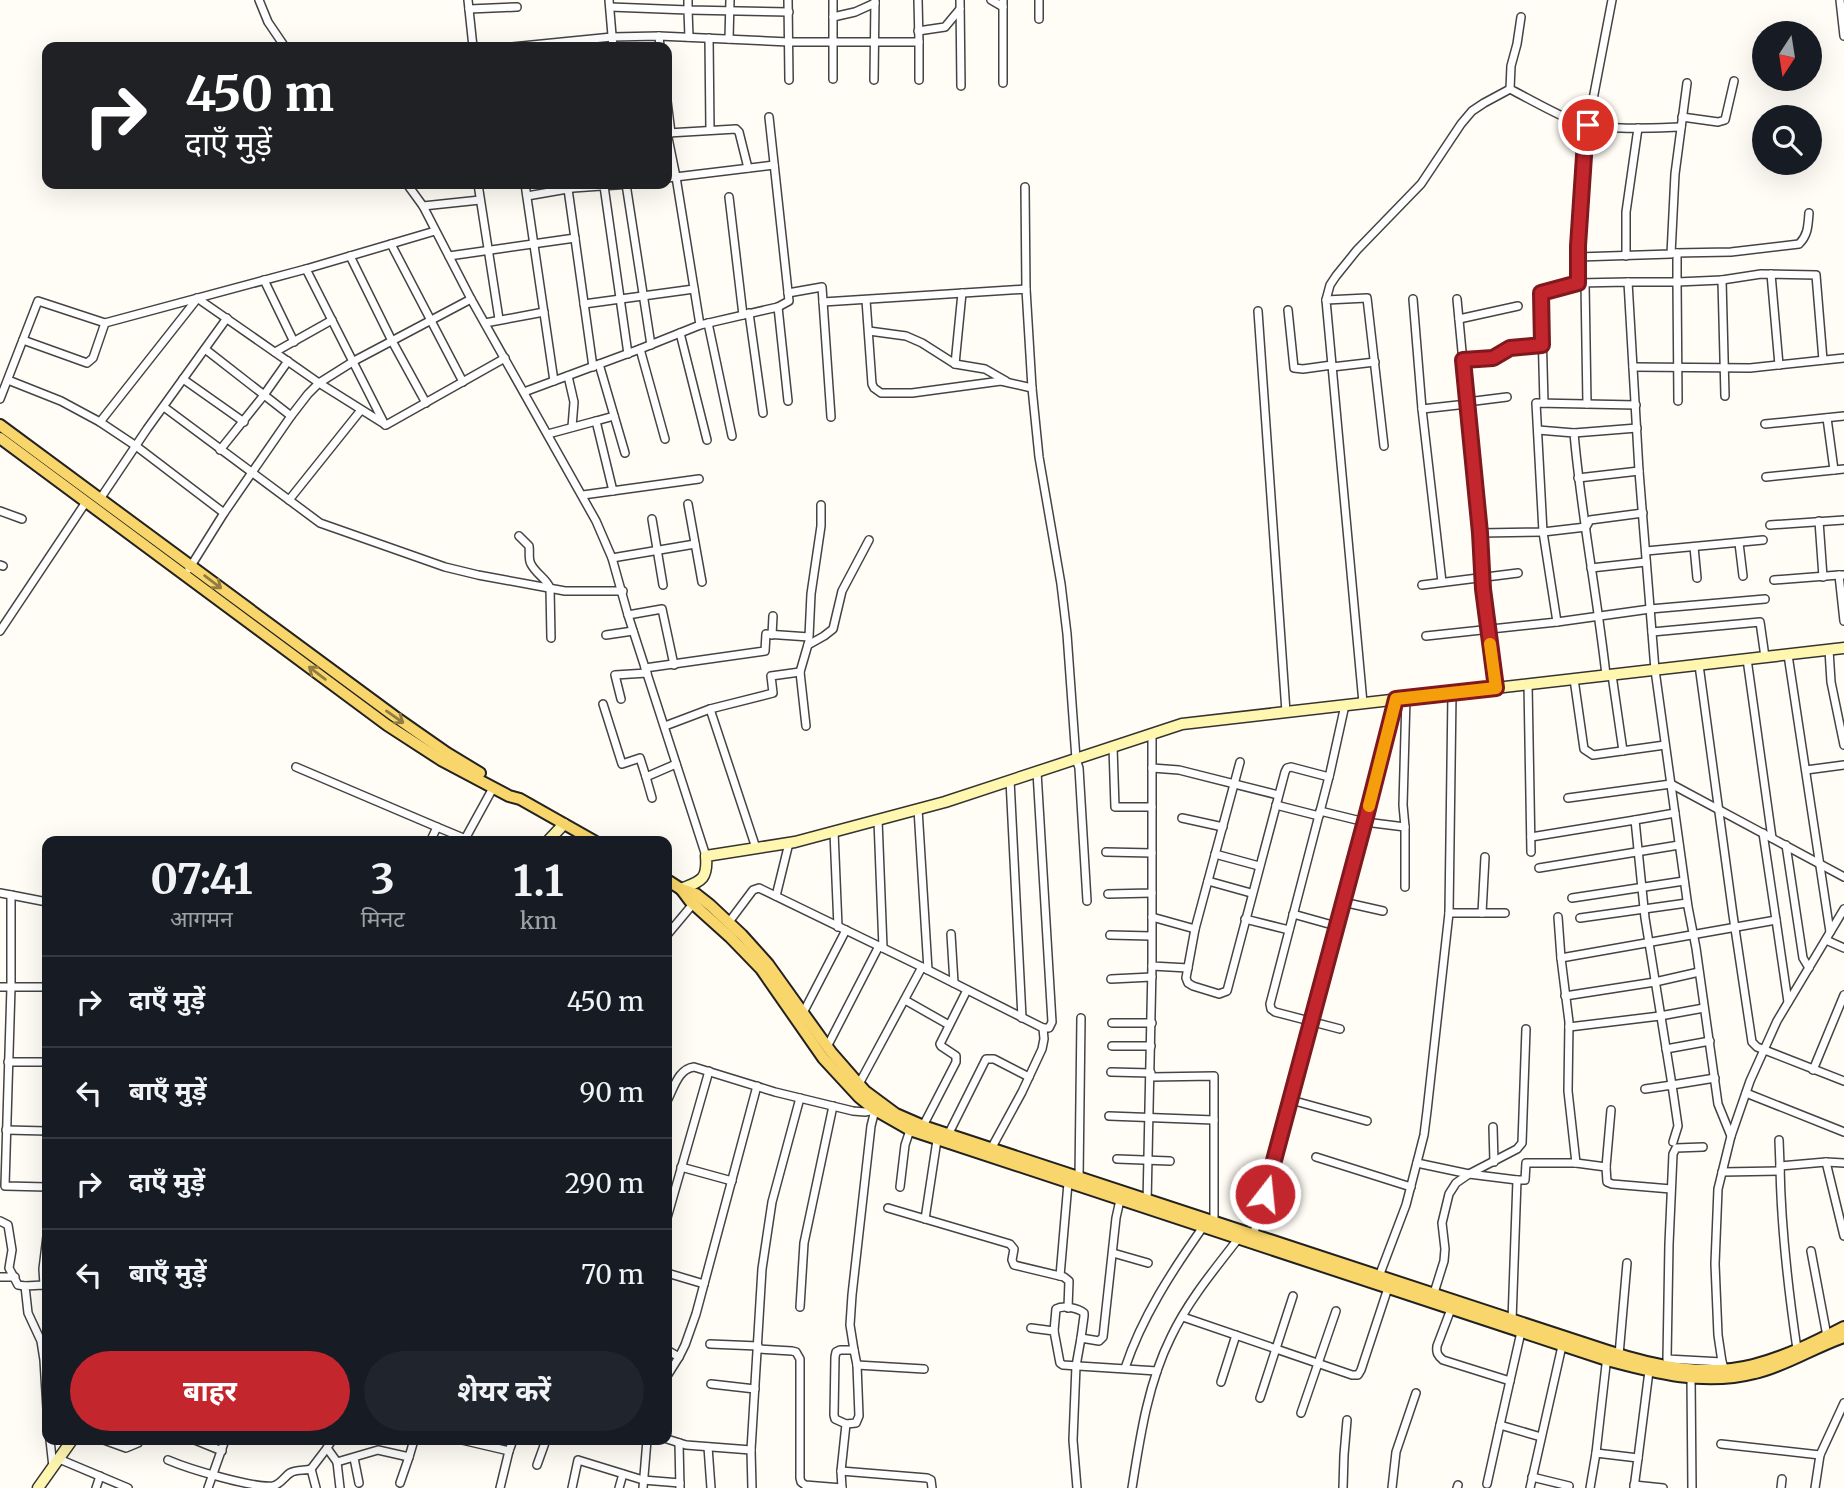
<!DOCTYPE html>
<html lang="hi">
<head>
<meta charset="utf-8">
<style>
  body { margin:0; font-family:Merriweather,"Noto Sans Devanagari",serif; background:#20242c; color:#f1f3f6; height:100vh; display:flex; flex-direction:column; font-size:26px; white-space:nowrap }
  * { box-sizing:border-box; margin:0 }
  p { font-size:23px; color:#9ea1a6 }
  .icon { flex:none; width:38px; height:38px; fill:none; stroke:currentColor; stroke-width:2; stroke-linecap:round; stroke-linejoin:round }
  .map { position:relative; flex:1; overflow:hidden }
  .drawer { position:absolute; left:42px; top:836px; width:630px; height:609px; display:flex; flex-direction:column; background:#171b24; border-radius:14px; box-shadow:0 7px 28px #0002 }
  .drawer>* { flex:none }
  .top-card { position:absolute; left:42px; top:42px; width:630px; height:147px; border-radius:14px; box-shadow:0 7px 28px #0002; background:#202124; color:#fff; overflow:hidden }
  .needle { width:46px; rotate:192deg }
  .buttons { position:absolute; left:1752px; top:21px; display:grid; gap:14px }
  .buttons a { display:grid; place-items:center; width:70px; height:70px; border-radius:50%; background:#171b24; box-shadow:0 7px 28px #0002; font-size:35px }
  .pin { position:absolute; display:grid; place-items:center; width:60px; height:60px; color:#fff; margin:-30px; border:4px solid #fff; border-radius:50%; box-shadow:0 2px 7px #0007 }
  .me { position:absolute; width:77px; margin:-38px; rotate:16deg; stroke-linejoin:round; filter:drop-shadow(0 0 5px #0008) }
  .turn { display:flex; align-items:center; gap:24px; height:147px; padding:0 28px; font-size:32px }
  .turn .icon { width:91px; height:91px; stroke-width:2.5 }
  .turn b { display:block; font-size:49px; line-height:60px }
  .eta { display:flex; justify-content:space-evenly; align-items:center; height:119px; text-align:center }
  .eta b { font-size:42px; font-weight:700; line-height:49px }
  .cta { display:flex; gap:14px; margin-top:auto; padding:14px 28px }
  .cta a { flex:1; height:80px; border-radius:42px; background:#c4262e; color:#fff; font-size:28px; font-weight:700; line-height:80px; text-align:center }
  .cta a+a { background:#20242c; color:#f1f3f6 }
  ul { padding:0; list-style:none }
  li { display:flex; align-items:center; gap:21px; height:91px; padding:0 28px; border-top:2px solid #363941 }
  li div { flex:1 }
  li b { display:block; font-size:26px }
  li em { font-style:normal }
  .map>svg:first-child { display:block }
  .lines { fill:none; stroke-linecap:round; stroke-linejoin:round }
  .street-casing { stroke:#444; stroke-width:10 }
  .secondary-casing { stroke:#333; stroke-width:13 }
  .primary-casing { stroke:#222; stroke-width:14 }
  .street { stroke:#fff; stroke-width:7 }
  .secondary { stroke:#fff6b0; stroke-width:10 }
  .primary { stroke:#f9d66b; stroke-width:10 }
  .oneway { stroke:#917d42 }
  .route-casing { stroke:#7f191e; stroke-width:18 }
  .route { stroke:#c4262e; stroke-width:12 }
  .slow { stroke:#f59e0b; stroke-width:12 }
</style>
</head>
<body>
<div class="map">
<svg width="1844" height="1488" viewBox="0 0 1844 1488">
  <rect width="100%" height="100%" fill="#fffdf5"/>
  <g class="lines">
    <defs>
      <g id="street">
        <path d="M259,0l9,22 17,25"/>
        <path d="M468,0l5,47"/>
        <path d="M609,0l4,47"/>
        <path d="M688,0v10l101,2"/>
        <path d="M788,0l1,80"/>
        <path d="M960,0l1,86"/>
        <path d="M991,0l12,7"/>
        <path d="M1003,0v83"/>
        <path d="M1612,0l-27,141 -7,105v37l50,-1 11,189 16,199 33,237 8,41 22,156 13,32 -13,53 -3,75 3,71 4,27 4,11"/>
        <path d="M1840,0l4,36"/>
        <path d="M610,7l78,3 1,27"/>
        <path d="M469,9l48,-2"/>
        <path d="M833,17l22,-5 20,-9"/>
        <path d="M1521,17l-4,27 -6,22 -1,23c21,11 42,23 63,32 27,10 79,7 108,6"/>
        <path d="M1039,19v-19"/>
        <path d="M918,31l27,-4 15,-18"/>
        <path d="M659,36l1,11"/>
        <path d="M709,38l1,92"/>
        <path d="M729,39l1,-39"/>
        <path d="M919,42v38"/>
        <path d="M512,47l100,-10 47,-1 130,6h130l-1,-42"/>
        <path d="M833,79v-79"/>
        <path d="M874,80l1,-80"/>
        <path d="M667,101l4,32"/>
        <path d="M769,117l20,184 -11,6"/>
        <path d="M1682,117l36,5 7,-2 9,-39"/>
        <path d="M667,133l9,44 24,148"/>
        <path d="M668,133l68,-4 3,3 9,36"/>
        <path d="M667,178l107,-13"/>
        <path d="M407,184l16,22 48,93 125,222 16,37 16,57 78,241"/>
        <path d="M478,184l21,135"/>
        <path d="M525,184l29,197"/>
        <path d="M626,184l25,161"/>
        <path d="M604,186l24,168"/>
        <path d="M1025,187l1,102"/>
        <path d="M568,189l25,178"/>
        <path d="M527,196l46,-8 57,-4"/>
        <path d="M729,197l14,118"/>
        <path d="M423,206l57,-6"/>
        <path d="M391,244l72,138"/>
        <path d="M1675,253l56,-1 68,-8c9,-9 9,-18 10,-31"/>
        <path d="M1677,253v29l45,-2 3,116"/>
        <path d="M350,256l42,85 34,62"/>
        <path d="M449,256l126,-18"/>
        <path d="M1626,256v-44l12,-84"/>
        <path d="M1578,257l93,-3 4,-80 12,-91"/>
        <path d="M306,269l79,156"/>
        <path d="M1771,274l8,91"/>
        <path d="M264,280l30,62"/>
        <path d="M1722,280l39,-6 55,1 7,85"/>
        <path d="M1628,282h49l1,119"/>
        <path d="M1585,283l2,121"/>
        <path d="M788,293l34,-6 9,130"/>
        <path d="M197,298l122,85 67,42 119,-67"/>
        <path d="M197,299l-97,123 36,24 88,67"/>
        <path d="M1413,299l9,110 20,173"/>
        <path d="M866,300l6,84 2,4 7,5h31l89,-12 31,7"/>
        <path d="M1326,300l4,-15 6,-9 21,-26 64,-66 40,-60 11,-13 12,-8 26,-14"/>
        <path d="M823,302l203,-13 6,99 7,69 22,127 6,50 9,125 3,9 8,133"/>
        <path d="M584,304l110,-15"/>
        <path d="M1288,310l6,58 9,1 29,-4"/>
        <path d="M1258,311l28,401"/>
        <path d="M749,313l14,100"/>
        <path d="M1459,319l59,-13"/>
        <path d="M485,323l59,-11"/>
        <path d="M708,323l24,113"/>
        <path d="M869,331l37,5 16,7 33,21 30,5 21,12"/>
        <path d="M680,333l27,107"/>
        <path d="M23,340l64,23 6,-5 12,-35"/>
        <path d="M205,349l86,67"/>
        <path d="M640,349l25,90"/>
        <path d="M275,352l57,-32"/>
        <path d="M1463,360l30,-2 11,-8 6,-2 32,-3"/>
        <path d="M599,364l26,89"/>
        <path d="M955,364l7,-71"/>
        <path d="M1332,367l43,-5"/>
        <path d="M1633,367l117,1 94,-10"/>
        <path d="M568,376l6,26 -2,25"/>
        <path d="M183,379l61,43"/>
        <path d="M8,380l53,21 39,21"/>
        <path d="M524,392l116,-43 60,-24 78,-18 10,94"/>
        <path d="M0,399l38,-98 67,22 201,-54 129,-38"/>
        <path d="M1544,403l-3,-110 37,-10"/>
        <path d="M164,407l156,116 125,44 33,8 87,16h58"/>
        <path d="M1422,409l45,-5 -10,-105"/>
        <path d="M1827,418l7,52"/>
        <path d="M1765,424l79,-8"/>
        <path d="M1538,430l36,3c7,81 23,161 32,242"/>
        <path d="M1574,433l63,-5"/>
        <path d="M548,434l48,-13"/>
        <path d="M220,450l44,-55 24,-34"/>
        <path d="M1766,477l78,-8"/>
        <path d="M1578,478l61,-7"/>
        <path d="M613,491l-17,-70 18,-5"/>
        <path d="M583,495l116,-16"/>
        <path d="M100,499l47,-70 80,-111"/>
        <path d="M289,500l72,-90"/>
        <path d="M688,504l14,78"/>
        <path d="M0,511l22,8"/>
        <path d="M652,519l11,66"/>
        <path d="M1819,521l4,56"/>
        <path d="M1770,525l74,-5"/>
        <path d="M1480,533l63,-1 43,-5 4,-7 53,-7"/>
        <path d="M519,536l10,10c1,6 -1,13 2,18 5,10 15,14 19,24l1,50"/>
        <path d="M1739,543l4,33"/>
        <path d="M1694,547l3,31"/>
        <path d="M1646,551l117,-11"/>
        <path d="M612,558l83,-14"/>
        <path d="M0,565l3,1"/>
        <path d="M1591,568l55,-6"/>
        <path d="M189,569l35,-56 67,-97 17,-22 11,-11 35,-22 117,-62"/>
        <path d="M1844,575h-5l5,46"/>
        <path d="M1774,580l65,-5"/>
        <path d="M1422,585l96,-12"/>
        <path d="M628,615l34,-6 12,56"/>
        <path d="M1557,622l93,-13 115,-10"/>
        <path d="M0,631l86,-129"/>
        <path d="M1652,632l108,-10 5,35"/>
        <path d="M606,635l27,-4"/>
        <path d="M772,635l1,-19"/>
        <path d="M1426,636l131,-14 -14,-90 -7,-129 100,2"/>
        <path d="M808,645l16,-9 9,-7 9,-38 27,-51"/>
        <path d="M1829,650l2,32 13,63"/>
        <path d="M1788,655l42,277"/>
        <path d="M1747,659l25,179"/>
        <path d="M1699,665l34,250 19,127 5,5 87,34"/>
        <path d="M645,668l120,-17 1,-17 43,3 2,-43 10,-68v-21"/>
        <path d="M1612,675l11,76"/>
        <path d="M1574,679l10,70 9,6 72,-10"/>
        <path d="M1528,684l3,168"/>
        <path d="M1496,688c-13,-94 -19,-189 -29,-284l8,-3 32,-4"/>
        <path d="M621,699l-6,-24 32,-2"/>
        <path d="M1363,703l-37,-403 41,-2 17,148"/>
        <path d="M603,704l19,60 18,-6 6,19 30,-13"/>
        <path d="M665,726l45,-17"/>
        <path d="M806,726l-6,-54 9,-31"/>
        <path d="M1113,747l2,60h37v-73"/>
        <path d="M1240,762l-45,167 -9,49 2,5 5,3 26,8 8,-3 58,-219 2,-4 4,-1 38,10"/>
        <path d="M296,767l141,60"/>
        <path d="M1152,768l27,2 99,25"/>
        <path d="M1806,770l38,-5"/>
        <path d="M1037,772l15,250 -3,6h-6"/>
        <path d="M646,777l6,21"/>
        <path d="M1010,780l12,238"/>
        <path d="M1568,798l103,-14 173,93"/>
        <path d="M1276,805l43,11"/>
        <path d="M918,809l10,161"/>
        <path d="M1320,811l45,11 40,5"/>
        <path d="M1182,818l41,9"/>
        <path d="M878,820l5,128"/>
        <path d="M1635,820l40,-7"/>
        <path d="M834,832l4,95"/>
        <path d="M1531,837l104,-17 10,98 27,167 43,-7"/>
        <path d="M465,839l28,-51"/>
        <path d="M430,842l7,-15 36,15"/>
        <path d="M1786,845l17,113 6,10"/>
        <path d="M756,848l-46,-139 63,-16 -2,-17 29,-4"/>
        <path d="M1106,852l46,1v-46"/>
        <path d="M1215,854l44,12"/>
        <path d="M1539,868l140,-23"/>
        <path d="M1208,881l43,12"/>
        <path d="M1405,887v-60l-2,-22 3,-107"/>
        <path d="M0,893l11,2v92l-6,199 42,1"/>
        <path d="M1152,893v73l36,2"/>
        <path d="M1108,894l44,-1v-40"/>
        <path d="M11,895l36,7"/>
        <path d="M776,896l13,-53"/>
        <path d="M1572,898l112,-17"/>
        <path d="M1343,902l40,9"/>
        <path d="M1449,913h56"/>
        <path d="M1482,913l3,-56"/>
        <path d="M1293,914l43,12"/>
        <path d="M1152,917l43,12"/>
        <path d="M1558,917l3,41"/>
        <path d="M1580,918l107,-15"/>
        <path d="M1245,919l44,11"/>
        <path d="M1776,920l12,82"/>
        <path d="M729,922l24,-32 6,-2 163,79"/>
        <path d="M951,934l3,49"/>
        <path d="M667,935l26,-31"/>
        <path d="M1110,935l41,1"/>
        <path d="M1826,940l18,8"/>
        <path d="M1111,979l41,-2"/>
        <path d="M0,987h47"/>
        <path d="M1565,996l90,-14 44,-10"/>
        <path d="M905,1000l44,25"/>
        <path d="M803,1013l43,-83"/>
        <path d="M1112,1023h40"/>
        <path d="M1569,1027l91,-11 44,-8"/>
        <path d="M1340,1029l-65,-17 -4,-3 -1,-5 60,-231 15,-68"/>
        <path d="M1112,1046h39"/>
        <path d="M827,1047l52,-101"/>
        <path d="M1666,1049l44,-8"/>
        <path d="M8,1062h39"/>
        <path d="M1813,1070l31,-75"/>
        <path d="M1111,1072l40,1"/>
        <path d="M1151,1077l63,-1v147"/>
        <path d="M859,1084l63,-117 121,61 1,11 -2,10 -20,43 -31,57"/>
        <path d="M1645,1089l27,-4 6,41 -5,16"/>
        <path d="M1746,1093l98,39"/>
        <path d="M1291,1100l76,21"/>
        <path d="M667,1101c7,-13 11,-32 27,-34l81,25 78,19 12,1 10,-2"/>
        <path d="M1109,1116l105,4"/>
        <path d="M923,1126l33,-64v-6l-15,-10 -1,-2 27,-54"/>
        <path d="M1493,1127l1,35"/>
        <path d="M6,1130l41,1"/>
        <path d="M948,1135l38,-76h8l35,18"/>
        <path d="M1731,1136l19,-55 27,-60 67,-112"/>
        <path d="M1779,1140l1,26"/>
        <path d="M1703,1147l-27,1 -3,6 -4,90 -2,115 55,3"/>
        <path d="M1316,1157l95,30"/>
        <path d="M1117,1159l53,2"/>
        <path d="M1826,1162l18,74"/>
        <path d="M1417,1163l52,11 48,6"/>
        <path d="M1576,1163l-8,-72 1,-69 -8,-64 215,-38 -13,-87"/>
        <path d="M681,1167l51,14"/>
        <path d="M1606,1167l5,-57"/>
        <path d="M1722,1172l58,-1"/>
        <path d="M1079,1178l2,-160"/>
        <path d="M900,1187l5,-42 5,-15"/>
        <path d="M1147,1204l5,-238"/>
        <path d="M888,1208l122,36 4,5 -2,11 2,5 50,12 5,4 -1,27"/>
        <path d="M667,1218l42,-147"/>
        <path d="M925,1219l12,-79"/>
        <path d="M0,1221l8,4 4,25 -3,18 9,17 7,1"/>
        <path d="M1253,1236l24,-83 119,-454"/>
        <path d="M1811,1251l16,85"/>
        <path d="M1113,1253l35,10"/>
        <path d="M667,1273l37,11"/>
        <path d="M1060,1276l8,-93"/>
        <path d="M0,1277h15"/>
        <path d="M1378,1279l28,-74 18,-70 3,-24 22,-198 3,-220"/>
        <path d="M44,1285l-1,-16 4,-33"/>
        <path d="M47,1286l-3,-1 -19,1 3,27 13,28 3,19 3,49"/>
        <path d="M1434,1293l10,-32 1,-12 -3,-26 7,-29 7,-11 13,-9 48,-25 5,-6 4,-114"/>
        <path d="M800,1307l4,-64 29,-137"/>
        <path d="M1451,1309l-14,37c-1,7 1,10 6,14l67,21"/>
        <path d="M1183,1317l169,58h6l3,-5 27,-82"/>
        <path d="M1512,1321l5,-141h8l1,-17h50l30,4 1,15 5,2 59,5"/>
        <path d="M1031,1328l23,3 6,32 3,2 94,6"/>
        <path d="M1054,1331l2,-22c8,-4 22,-1 28,4v3l-3,22"/>
        <path d="M710,1344l48,2"/>
        <path d="M758,1349l34,2 4,1 4,7v119l1,4 4,3 37,3"/>
        <path d="M1797,1349c-9,-61 -16,-121 -17,-183l46,-4 18,1"/>
        <path d="M667,1350l12,7 6,-12 11,-31 61,-228"/>
        <path d="M1619,1355l8,-92"/>
        <path d="M857,1365l67,4"/>
        <path d="M1125,1368c17,-51 47,-97 78,-141"/>
        <path d="M667,1376l12,-19"/>
        <path d="M1691,1377l1,111"/>
        <path d="M1221,1382l15,-47"/>
        <path d="M711,1384l44,5"/>
        <path d="M1260,1398l33,-102"/>
        <path d="M1301,1413l35,-102"/>
        <path d="M846,1424l10,-1 3,-7 -2,-51 -3,-15"/>
        <path d="M1500,1425l21,-93"/>
        <path d="M667,1439l19,6 65,5 11,-181 10,-67 28,-104"/>
        <path d="M50,1440l3,27"/>
        <path d="M104,1440l22,8 12,-5"/>
        <path d="M195,1440l27,11"/>
        <path d="M332,1440l-5,8 10,14 41,-12 31,7 5,-17"/>
        <path d="M462,1440l47,11"/>
        <path d="M679,1443l1,45"/>
        <path d="M1721,1444l99,11"/>
        <path d="M708,1447l3,41"/>
        <path d="M751,1450l1,38"/>
        <path d="M1596,1453l11,-97"/>
        <path d="M354,1458l5,25"/>
        <path d="M1638,1458l11,-87"/>
        <path d="M59,1459l69,29"/>
        <path d="M168,1460c21,9 84,28 105,26 8,-2 11,-9 17,-13 6,-4 15,-2 21,-4l16,-21"/>
        <path d="M337,1462l3,26"/>
        <path d="M537,1465l9,-25"/>
        <path d="M311,1469l5,19"/>
        <path d="M841,1471l86,7 4,2 1,8"/>
        <path d="M1532,1477l37,9"/>
        <path d="M400,1483l9,-26"/>
        <path d="M1487,1484l13,-59 41,12"/>
        <path d="M1634,1485l29,3"/>
        <path d="M96,1488l4,-12"/>
        <path d="M208,1488l17,-48"/>
        <path d="M500,1488l9,-37 4,-11"/>
        <path d="M572,1488l6,-28 65,20 37,3"/>
        <path d="M619,1488l4,-14"/>
        <path d="M643,1488l4,-48"/>
        <path d="M842,1488l-1,-17 5,-47 -11,-5 -1,-4 1,-58 1,-5 4,-2h14l-4,-25 2,-30 19,-169 4,-16"/>
        <path d="M1077,1488l-4,-48 3,-74 5,-28 18,3 4,-4 13,-119 4,-18"/>
        <path d="M1132,1488c8,-51 16,-105 39,-151 17,-36 43,-67 67,-98"/>
        <path d="M1343,1488l1,-33 3,-35"/>
        <path d="M1392,1488l4,-36 20,-59"/>
        <path d="M1457,1488l1,-3"/>
        <path d="M1530,1488l32,-142"/>
        <path d="M1590,1488l6,-35 42,5 -4,30"/>
        <path d="M1781,1488l1,-9"/>
        <path d="M1815,1488l5,-33 24,-52"/>
      </g>
      <g id="secondary">
        <path d="M547,842l17,-18"/>
        <path d="M681,889c20,-8 27,-9 25,-33l89,-14 150,-40 237,-78 662,-76"/>
        <path d="M38,1488l34,-48"/>
      </g>
      <g id="primary">
        <path d="M0,425l394,291 53,37 33,20"/>
        <path d="M0,438l387,287 54,35 68,36 11,3 76,43"/>
        <path d="M667,880l14,9 15,5 14,11 32,30 26,29 63,88 34,39 31,23 30,13 682,224c46,15 97,26 145,14 32,-8 62,-23 91,-38"/>
        <path d="M681,889l9,12 40,36 31,32 62,89 36,39 16,13 35,20 697,230c48,13 98,26 148,13 31,-7 59,-26 89,-36"/>
      </g>
    </defs>
    <use href="#street" class="street-casing"/>
    <use href="#secondary" class="secondary-casing"/>
    <use href="#primary" class="primary-casing"/>
    <use href="#street" class="street"/>
    <use href="#secondary" class="secondary"/>
    <use href="#primary" class="primary"/>
  </g>
  <defs><path id="oneway-shaft" d="M-6 0H5M1.5-3L5.5 0L1.5 3" fill="none" stroke-width="1.6" stroke-linecap="round" stroke-linejoin="round" transform="scale(1.75)"/></defs>
  <g class="oneway">
    <use href="#oneway-shaft" transform="translate(213 582) rotate(37)"/>
    <use href="#oneway-shaft" transform="translate(317 673) rotate(-143)"/>
    <use href="#oneway-shaft" transform="translate(395 717) rotate(35)"/>
  </g>
  <g class="lines">
    <defs>
      <path id="route" d="M1265,1194l101,-377 30,-118 100,-11 -13,-99 -3,-56 -17,-173 30,-2 17,-10 32,-3 -1,-52 37,-10v-37l7,-105 3,-16"/>
    </defs>
    <use href="#route" class="route-casing"/>
    <use href="#route" class="route"/>
    <path class="slow" d="M1369,806l27,-107 100,-11 -6,-44"/>
  </g>
</svg>
<div class="buttons">
<a><svg class="needle" viewBox="-14 -14 28 28"><path d="M0-13l5 13h-10z" fill="#e53935"/><path d="M0 13l5-13h-10z" fill="#9ea1a6"/></svg></a>
<a><svg class="icon" aria-label="search" viewBox="0 0 24 24"><circle cx="10" cy="10" r="6"/><path d="M15 15l6 6"/></svg></a>
</div>
<div class="pin" style="left:1588px;top:125px;background:#d93025"><svg class="icon" aria-label="arrive" viewBox="0 0 24 24"><path d="M6 21V4h12l-3 4 3 4H6"/></svg></div>
<svg class="me" style="left:1265px;top:1194px" viewBox="-20 -20 40 40"><circle r="17" fill="#c4262e" stroke="#fff" stroke-width="3"/><path d="M0-11L8 9 0 5-8 9z" fill="#fff"/></svg>
<div class="top-card">
<div class="turn"><svg class="icon" aria-label="right" viewBox="0 0 24 24"><path d="M7 20v-9h11M14 6l5 5-5 5"/></svg><div><b>450 m</b>दाएँ मुड़ें</div></div>
</div>
<section class="drawer">
<div class="eta">
<div><b>07:41</b><p>आगमन</p></div>
<div><b>3</b><p>मिनट</p></div>
<div><b>1.1</b><p>km</p></div>
</div>
<ul>
<li><svg class="icon" aria-label="right" viewBox="0 0 24 24"><path d="M7 20v-9h11M14 6l5 5-5 5"/></svg><div><b>दाएँ मुड़ें</b></div><em>450 m</em></li>
<li><svg class="icon" aria-label="left" viewBox="0 0 24 24"><path d="M17 20v-9H6M10 6l-5 5 5 5"/></svg><div><b>बाएँ मुड़ें</b></div><em>90 m</em></li>
<li><svg class="icon" aria-label="right" viewBox="0 0 24 24"><path d="M7 20v-9h11M14 6l5 5-5 5"/></svg><div><b>दाएँ मुड़ें</b></div><em>290 m</em></li>
<li><svg class="icon" aria-label="left" viewBox="0 0 24 24"><path d="M17 20v-9H6M10 6l-5 5 5 5"/></svg><div><b>बाएँ मुड़ें</b></div><em>70 m</em></li>
</ul>
<div class="cta"><a>बाहर</a><a>शेयर करें</a></div>
</section>
</div>
</body>
</html>
